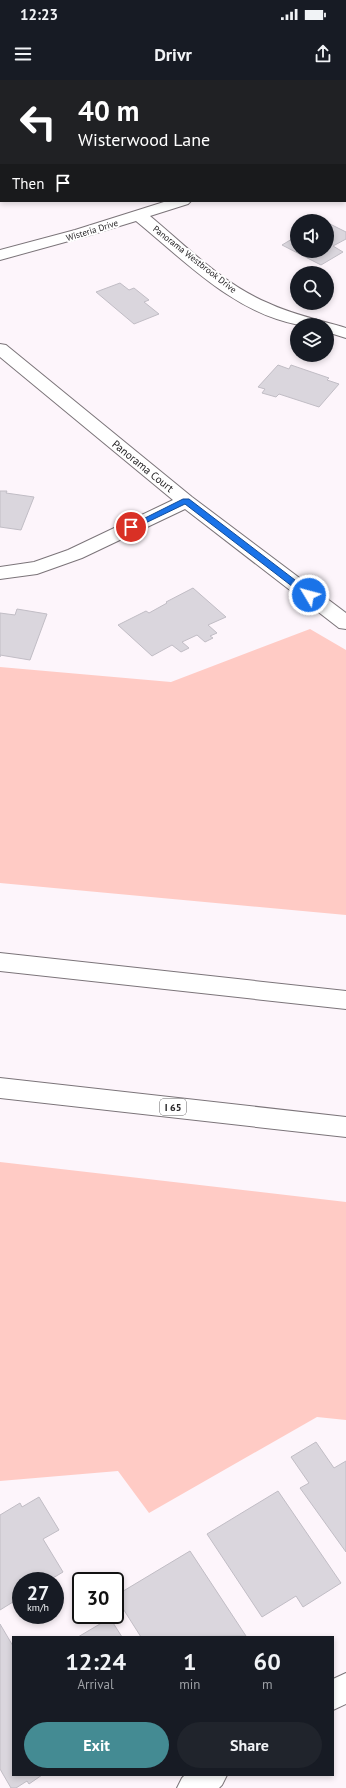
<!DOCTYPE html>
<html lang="en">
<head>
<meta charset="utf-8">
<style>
  body { margin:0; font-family:"PT Sans",sans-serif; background:#20242c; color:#f1f3f6; height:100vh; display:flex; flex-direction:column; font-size:15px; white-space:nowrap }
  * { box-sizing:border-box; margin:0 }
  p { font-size:13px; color:#9ea1a6 }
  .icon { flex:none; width:22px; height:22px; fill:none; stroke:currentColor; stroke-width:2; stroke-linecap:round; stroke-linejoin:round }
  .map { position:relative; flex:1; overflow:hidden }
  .drawer { position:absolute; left:12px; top:1556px; width:322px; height:140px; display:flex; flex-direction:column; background:#171b24; border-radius:0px; box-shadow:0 2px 6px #0003 }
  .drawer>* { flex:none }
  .hud { position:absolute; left:0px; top:0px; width:346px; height:122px; box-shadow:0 2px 6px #0003; background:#202124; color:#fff; overflow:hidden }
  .fabs { position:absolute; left:290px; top:134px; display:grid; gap:8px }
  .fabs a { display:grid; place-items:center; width:44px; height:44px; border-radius:50%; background:#171b24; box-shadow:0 2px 6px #0003; font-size:20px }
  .speed { position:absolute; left:12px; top:1492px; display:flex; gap:8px; font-size:20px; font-weight:700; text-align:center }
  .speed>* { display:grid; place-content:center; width:52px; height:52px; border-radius:50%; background:#171b24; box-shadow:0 2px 6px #0003; line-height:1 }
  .speed small { font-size:10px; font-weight:400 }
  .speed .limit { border:2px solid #111; border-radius:6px; background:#fff; color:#111 }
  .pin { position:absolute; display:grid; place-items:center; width:34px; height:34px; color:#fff; margin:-17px; border:2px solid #fff; border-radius:50%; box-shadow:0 1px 4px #0007 }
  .me { position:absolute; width:44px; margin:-22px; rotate:307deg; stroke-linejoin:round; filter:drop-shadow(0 0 3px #0008) }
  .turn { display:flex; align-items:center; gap:14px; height:84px; padding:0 12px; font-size:18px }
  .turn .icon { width:52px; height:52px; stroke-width:2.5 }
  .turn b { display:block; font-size:28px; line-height:34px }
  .then { display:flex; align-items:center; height:38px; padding:0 12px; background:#0003; gap:8px; font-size:15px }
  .eta { display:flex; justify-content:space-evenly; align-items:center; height:68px; text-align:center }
  .eta b { font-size:24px; font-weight:600; line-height:28px }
  .action { display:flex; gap:8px; margin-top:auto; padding:8px 12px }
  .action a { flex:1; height:46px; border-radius:24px; background:#448b93; color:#fff; font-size:16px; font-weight:600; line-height:46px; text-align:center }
  .action a+a { background:#20242c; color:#f1f3f6 }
  .status { display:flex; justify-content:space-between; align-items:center; height:28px; padding:0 20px; background:#171b24; direction:ltr }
  .status svg { height:11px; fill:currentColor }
  header { display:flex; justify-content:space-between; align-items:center; height:52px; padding:0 12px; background:#171b24; font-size:18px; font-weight:600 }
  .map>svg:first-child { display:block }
  .green { fill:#ffcbc5 }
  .building { fill:#dad6dd; stroke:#c1bdc5 }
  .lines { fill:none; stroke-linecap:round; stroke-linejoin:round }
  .street-casing { stroke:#7b7479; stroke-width:2 }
  .highway-casing { stroke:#7b7479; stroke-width:2 }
  .street { fill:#fff; fill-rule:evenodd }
  .highway { fill:#fff; fill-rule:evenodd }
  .route { fill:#1a73e8; stroke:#114b97 }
  .labels { text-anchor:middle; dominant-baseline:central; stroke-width:4; stroke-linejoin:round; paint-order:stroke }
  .far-street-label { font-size:9px; fill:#242224; stroke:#fff }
  .shield { fill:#fff; stroke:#666466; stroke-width:1 }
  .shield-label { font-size:10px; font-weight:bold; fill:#242224 }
  .street-label { font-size:11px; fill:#242224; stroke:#fff }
</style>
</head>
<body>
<div class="status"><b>12:23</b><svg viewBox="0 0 49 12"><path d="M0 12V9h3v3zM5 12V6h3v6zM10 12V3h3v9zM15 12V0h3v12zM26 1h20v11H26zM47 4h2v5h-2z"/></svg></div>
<header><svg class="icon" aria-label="menu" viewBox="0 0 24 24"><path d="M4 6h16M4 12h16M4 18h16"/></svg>Drivr<svg class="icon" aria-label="share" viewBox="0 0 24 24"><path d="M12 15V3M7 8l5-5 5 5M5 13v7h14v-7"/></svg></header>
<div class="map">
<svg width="346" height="1708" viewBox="0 0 346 1708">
  <rect width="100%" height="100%" fill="#fdf5fb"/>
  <g class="green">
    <path d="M310,549l36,21v265l-346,-32v-216l171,15z"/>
    <path d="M0,1082l346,40v218l-29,-3 -168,96 -31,-42 -118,10z"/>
  </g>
  <g class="building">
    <path d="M48,0h48l-48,1z"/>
    <path d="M330,144l16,8v7l-13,7 10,6 -22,13 -39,-20 15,-9v15h30v-26z"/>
    <path d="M120,203l9,7 5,-2 15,12 -5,2 15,12 -25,10 -38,-32z"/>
    <path d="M278,285l11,4 2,-4 38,13 -2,2 12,4 -20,23 -40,-13 -3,3 -14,-4 3,-4 -7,-2z"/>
    <path d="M0,411h7l-1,2 28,4 -13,33 -21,-3z"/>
    <path d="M193,508l33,29 -18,8 9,8 -7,3 3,2 -8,4 -8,-7 -15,7 7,6 -8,4 -9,-7 -20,11 -34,-31 28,-14 3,2 18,-10 -1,-1z"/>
    <path d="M17,529l30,5 -17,46 -30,-5v2v-44l15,2z"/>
    <path d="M316,1362l18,26 12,-7v91l-46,-64 9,-5 -18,-26z"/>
    <path d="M278,1411l63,92 -38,24 -7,-11 -34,21 -55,-83z"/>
    <path d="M39,1417l20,33 -16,9 20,33 -15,9h-27v16l-21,13v-95l20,-12 2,4z"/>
    <path d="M190,1471l56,85 -105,1 -26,-41z"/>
    <path d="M110,1538l12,19h-44z"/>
    <path d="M0,1544l13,22v129h29l-13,9 -2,-3 -11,7h-5l-11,-19z"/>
  </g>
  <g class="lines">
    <defs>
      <g id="street">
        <rect x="345" y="63" width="1" height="8"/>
        <path d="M167,121h24l-3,3 -38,12c37,31 73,68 118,87 25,12 52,17 78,25v10l-19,-6v-7c-9,0 -19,1 -28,0 -65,-12 -114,-64 -163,-104l-49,15 -87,24v-10l75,-20z"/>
        <path d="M0,264l6,1 186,152 154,116v16l-7,-1 -154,-119 -103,49 -45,16 -37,5v-12l34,-5 34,-12 105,-50 -173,-143z"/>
        <path d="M346,1593v31l-13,6v-31z"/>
        <path d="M185,1695h42l-5,10 -3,3h-42l5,-10z"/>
      </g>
      <g id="highway">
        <path d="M0,873l346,38v18l-346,-38z"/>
        <path d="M0,998l346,39v20l-346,-39z"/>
      </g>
    </defs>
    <use href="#street" class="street-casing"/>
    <use href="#highway" class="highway-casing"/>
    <use href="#street" class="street"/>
    <use href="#highway" class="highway"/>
  </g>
  <path class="route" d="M183,419h6l123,94v4h-6l-121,-93 -52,25 -2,1 -4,-3z"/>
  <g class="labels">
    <g class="far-street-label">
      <text transform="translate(92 150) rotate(-17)">Wisteria Drive</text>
      <text transform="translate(195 179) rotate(38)">Panorama Westbrook Drive</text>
    </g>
    <rect class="shield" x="160" y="1019" width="26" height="16" rx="3"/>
    <g class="shield-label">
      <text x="173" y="1027">I 65</text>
    </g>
    <g class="street-label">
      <text transform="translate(143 386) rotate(39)">Panorama Court</text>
    </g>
  </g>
</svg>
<div class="fabs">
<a><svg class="icon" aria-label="sound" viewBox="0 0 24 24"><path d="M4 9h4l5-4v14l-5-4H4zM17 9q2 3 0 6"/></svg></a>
<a><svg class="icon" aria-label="search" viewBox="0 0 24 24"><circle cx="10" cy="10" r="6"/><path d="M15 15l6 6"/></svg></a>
<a><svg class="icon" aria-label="layers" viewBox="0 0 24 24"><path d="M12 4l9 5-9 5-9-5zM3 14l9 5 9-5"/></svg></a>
</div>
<div class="speed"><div>27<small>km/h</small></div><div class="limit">30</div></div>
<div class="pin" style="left:131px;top:447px;background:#d93025"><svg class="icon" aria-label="arrive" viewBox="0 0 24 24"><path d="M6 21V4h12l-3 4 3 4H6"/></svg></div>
<svg class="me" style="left:309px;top:515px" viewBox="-20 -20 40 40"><circle r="17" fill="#1a73e8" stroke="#fff" stroke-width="3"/><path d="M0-11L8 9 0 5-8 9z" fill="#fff"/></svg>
<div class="hud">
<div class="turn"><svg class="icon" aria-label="left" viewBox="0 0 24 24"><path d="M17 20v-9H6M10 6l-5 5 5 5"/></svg><div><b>40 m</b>Wisterwood Lane</div></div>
<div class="then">Then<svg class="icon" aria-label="arrive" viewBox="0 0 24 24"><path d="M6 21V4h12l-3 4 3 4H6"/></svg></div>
</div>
<section class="drawer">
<div class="eta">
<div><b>12:24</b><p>Arrival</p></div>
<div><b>1</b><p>min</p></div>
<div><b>60</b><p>m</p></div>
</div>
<div class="action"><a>Exit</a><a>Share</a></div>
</section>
</div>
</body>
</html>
